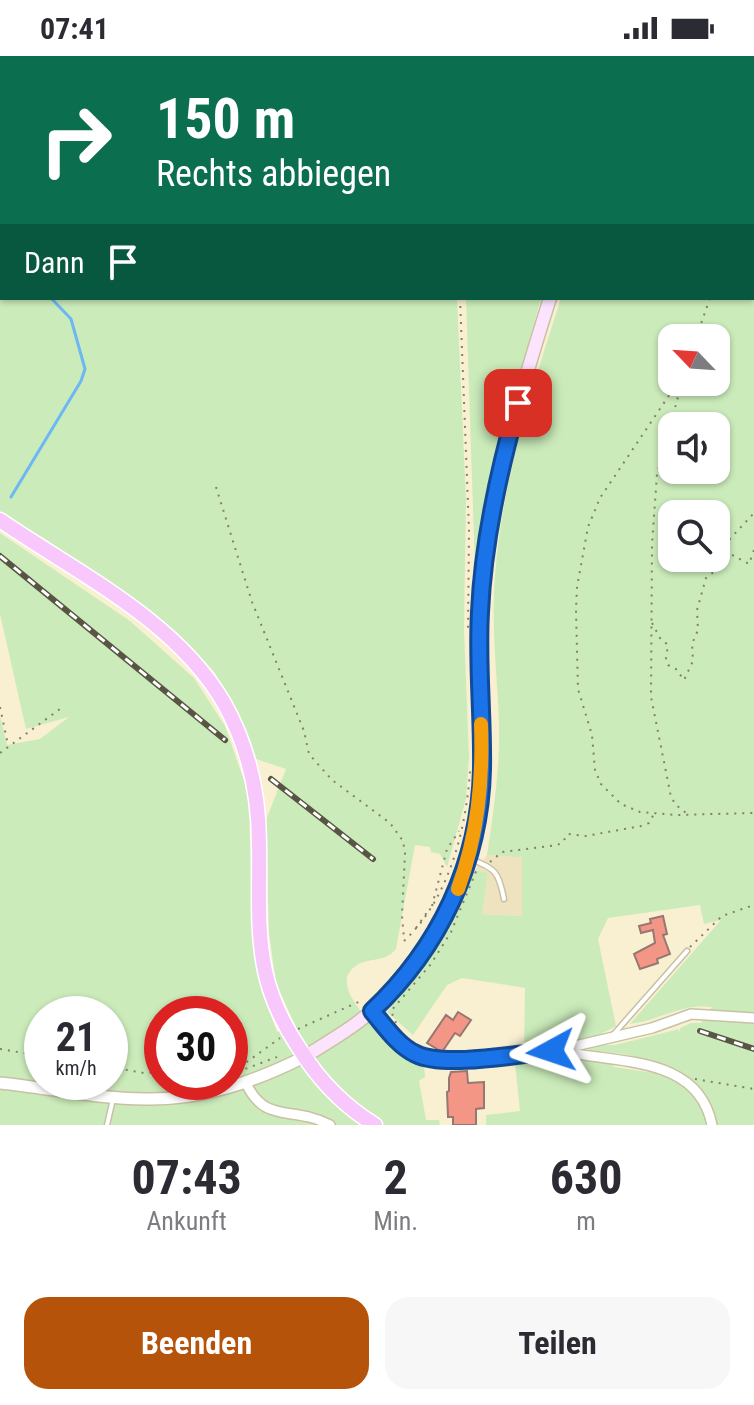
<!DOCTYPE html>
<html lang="de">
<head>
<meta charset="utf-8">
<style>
  body { margin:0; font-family:"Roboto Condensed",sans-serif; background:#f7f7f7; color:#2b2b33; height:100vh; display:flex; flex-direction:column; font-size:30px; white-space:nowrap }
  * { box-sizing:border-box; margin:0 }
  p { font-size:26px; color:#7c7c81 }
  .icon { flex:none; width:44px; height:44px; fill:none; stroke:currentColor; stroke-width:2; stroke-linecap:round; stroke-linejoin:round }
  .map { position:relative; height:1069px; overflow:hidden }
  .sheet { display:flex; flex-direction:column; background:#fff; flex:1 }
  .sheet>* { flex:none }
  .banner { position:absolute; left:0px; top:0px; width:754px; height:244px; box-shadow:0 2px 6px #0004; background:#0b6e4f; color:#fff; overflow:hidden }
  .needle { width:52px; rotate:295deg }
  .tools { position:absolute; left:658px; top:268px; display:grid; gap:16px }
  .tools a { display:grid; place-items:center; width:72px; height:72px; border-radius:16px; background:#fff; box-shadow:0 2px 6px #0004; font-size:40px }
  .speed { position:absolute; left:24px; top:940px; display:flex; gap:16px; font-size:40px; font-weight:700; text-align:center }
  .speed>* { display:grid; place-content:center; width:104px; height:104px; border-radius:50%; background:#fff; box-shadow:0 2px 6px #0004; line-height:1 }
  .speed small { font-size:20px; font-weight:400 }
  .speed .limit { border:12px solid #d22; background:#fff; color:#111 }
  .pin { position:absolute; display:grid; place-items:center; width:68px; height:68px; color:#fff; margin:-34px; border-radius:16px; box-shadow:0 4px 12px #0006 }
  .me { position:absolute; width:88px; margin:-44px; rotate:265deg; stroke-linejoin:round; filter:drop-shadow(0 0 6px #0008) }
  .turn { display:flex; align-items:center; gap:28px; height:168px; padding:0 24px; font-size:36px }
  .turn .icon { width:104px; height:104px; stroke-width:2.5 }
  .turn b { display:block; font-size:56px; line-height:68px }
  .then { display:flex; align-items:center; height:76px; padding:0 24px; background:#0003; gap:16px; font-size:30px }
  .eta { display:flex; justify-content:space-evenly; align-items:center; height:136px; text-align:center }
  .eta b { font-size:48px; font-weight:700; line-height:56px }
  .action { display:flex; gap:16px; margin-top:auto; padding:16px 24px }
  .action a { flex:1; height:92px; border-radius:24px; background:#b45309; color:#fff; font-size:32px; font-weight:700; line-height:92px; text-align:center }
  .action a+a { background:#f7f7f7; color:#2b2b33 }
  .status { display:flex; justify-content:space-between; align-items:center; height:56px; padding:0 40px; background:#fff; direction:ltr }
  .status svg { height:22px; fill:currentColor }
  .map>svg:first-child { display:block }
  .built { fill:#eee3be }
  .green { fill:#cbebba; fill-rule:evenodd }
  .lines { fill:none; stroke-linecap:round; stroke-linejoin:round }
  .stream { stroke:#6cb7f4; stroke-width:3 }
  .building { fill:#f49686; stroke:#967771; stroke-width:2 }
  .service-casing { stroke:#c9c1a4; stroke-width:7 }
  .minor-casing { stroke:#c9c1a4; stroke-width:12 }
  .tertiary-casing { stroke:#c9c1a4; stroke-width:14 }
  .secondary-casing { stroke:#c9c1a4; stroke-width:15 }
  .primary-casing { stroke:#fff; stroke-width:17 }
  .path { stroke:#857f6b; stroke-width:2; stroke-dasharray:2 6; stroke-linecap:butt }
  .service { stroke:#fff; stroke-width:4 }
  .minor { stroke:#fff; stroke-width:9 }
  .tertiary { stroke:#fff; stroke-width:11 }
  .secondary { stroke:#fce4fe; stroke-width:12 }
  .primary { stroke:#f8c8fd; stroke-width:14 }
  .rail-casing { stroke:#595544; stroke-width:6 }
  .rail { stroke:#fff; stroke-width:3; stroke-dasharray:9; stroke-linecap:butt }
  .route-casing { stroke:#114b97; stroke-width:20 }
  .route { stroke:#1a73e8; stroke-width:14 }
  .slow { stroke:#f59e0b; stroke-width:14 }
</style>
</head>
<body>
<div class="status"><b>07:41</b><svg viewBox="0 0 49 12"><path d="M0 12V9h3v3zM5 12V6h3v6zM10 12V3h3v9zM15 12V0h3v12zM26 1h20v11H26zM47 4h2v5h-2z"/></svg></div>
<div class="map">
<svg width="754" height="1069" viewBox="0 0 754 1069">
  <rect width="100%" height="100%" fill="#f9f0d2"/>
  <path class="built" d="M487,799l35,1v60l-40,-2 6,-41 -13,-3z"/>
  <g class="green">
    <path d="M0,0h392v2h-390v240h455l9,202 -2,129 5,128 -3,42 -19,68 -7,-13 -9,-2 -1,-5 -15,-2 -19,104c-12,15 -31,7 -44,20 -26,24 52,87 72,97l1,11 -6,4 7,39h13l1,5h-440v-409l7,29 33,-6 29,-22 -43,12 -26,-115v-81l130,88 64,57 31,48 24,69 3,139 9,56 16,42 18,-7 -19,-42 -7,-50 -3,-113 20,-51 -33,-11 -38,-85 -40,-42 -134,-95 -3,6 -38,-28zM42,958h68v68h-68zM162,958h68v68h-68z"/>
    <path d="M634,0h120v1069h-268v-10l34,-4 -5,-48 44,-8 53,8 2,4 41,6 5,3 2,-3 5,1 2,-8 -45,-12 -35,-4v-5h26l64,-16 1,5v-6l11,-5h10l11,-16c-31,-4 -51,13 -82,17l91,-104 -17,4 -4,-19 -92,13 -10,21 18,87c-28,17 -60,22 -92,25l1,-63 -63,-10 -15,7 -34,50 -26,-23 44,-55 44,-87 13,3 -6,41 40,2v-59l-35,-2c7,-44 13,-89 12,-133 -2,-49 -8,-97 -4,-146 7,-95 37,-188 66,-278h191v-240h-118zM672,282h44v44h-44zM672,370h44v44h-44zM672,458h44v44h-44z"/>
    <path d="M466,242h75l-56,203 -10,68z"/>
  </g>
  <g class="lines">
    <g class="stream">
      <path d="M0,200l2,1"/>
      <path d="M11,441l70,-116 4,-12 -14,-50 -20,-21"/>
    </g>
  </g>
  <g class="building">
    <path d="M663,860l4,18 -4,1 7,19 -13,5 1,4 -18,6 -6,-15 21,-11 -2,-13 -12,3 -2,-7 12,-3 -1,-4z"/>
    <path d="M458,956l13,8 -11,16 -5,-3 -13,19 -15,-9 19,-28 7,5z"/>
    <path d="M467,1015l1,12 16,-1v26l-8,1v16h-23v-8h-5l-1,-25 2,-1v-13l2,-6z"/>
  </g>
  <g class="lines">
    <defs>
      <g id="service">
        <path d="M470,803c26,9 29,14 34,40"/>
        <path d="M613,979l74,-84"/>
        <path d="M107,1069l6,-26"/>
      </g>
      <g id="minor">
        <path d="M372,955c22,25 39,48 74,49l112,-10 94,-22 39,-14 63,4"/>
        <path d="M562,995c53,13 136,3 150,74"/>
        <path d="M246,1027c19,42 47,22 84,42"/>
      </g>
      <path id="tertiary" d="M0,1027c48,5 98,16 146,16 56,1 108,-17 158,-42"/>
      <g id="secondary">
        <path d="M621,2l1,-2"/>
        <path d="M304,1001c24,-15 49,-29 70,-48 68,-61 107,-151 108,-242 0,-62 -7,-125 0,-187 11,-97 39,-190 68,-282"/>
      </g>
      <path id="primary" d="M0,464c77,53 176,100 224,183 24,43 35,91 35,140 1,43 -3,85 6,128 6,28 18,53 34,77 19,31 45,58 76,77"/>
    </defs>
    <use href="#service" class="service-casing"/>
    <use href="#minor" class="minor-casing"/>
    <use href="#tertiary" class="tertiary-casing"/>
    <use href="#secondary" class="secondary-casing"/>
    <use href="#primary" class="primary-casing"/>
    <g class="path">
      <path d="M396,0l1,2"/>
      <path d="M421,0v2"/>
      <path d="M605,0v2"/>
      <path d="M74,2l1,-2"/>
      <path d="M536,2h3"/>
      <path d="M542,2l1,-2"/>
      <path d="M752,99l2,-12"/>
      <path d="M0,109l2,1"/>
      <path d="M460,242l9,232 -1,103"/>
      <path d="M696,282l14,-40"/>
      <path d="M678,326l-78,116 -12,29 -11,60 -1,24 2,78 14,46 3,35 6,14 20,20 19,8 36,3 78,-2"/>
      <path d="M682,326l-25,92 -5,70 -1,153 20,100 5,8 10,8"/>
      <path d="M216,431l36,115 52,129 5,23 23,26 58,43 13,18 2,12 -3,63 2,23"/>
      <path d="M725,495l24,13 5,-14"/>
      <path d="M652,567l8,15 8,7 -2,13 2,7 8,4 8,11 9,-19 -1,-17 6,-14 -1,-20 9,-32 13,-10 9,-27 26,-28"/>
      <path d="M0,651l8,38"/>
      <path d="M0,697l64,-47"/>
      <path d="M490,806l12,-10 55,-7 5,-2 6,-9 18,2 55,-10 8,-3 5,-9"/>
      <path d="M432,850l15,-57 12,-18"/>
      <path d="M416,872l12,-17"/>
      <path d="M404,885c45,-42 62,-111 66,-170"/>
      <path d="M690,891l32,-31 32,-11"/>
      <path d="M396,967l-5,-12 40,-47 20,-32 26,-63"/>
      <path d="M298,973l65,-29"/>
      <path d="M0,993l42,7"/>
      <path d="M110,1011l34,6 18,-1"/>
      <path d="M240,1011l40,-29"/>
      <path d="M230,1015l9,-3 6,1 32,-12"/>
      <path d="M695,1023l59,10"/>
    </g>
    <use href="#service" class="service"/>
    <use href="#minor" class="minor"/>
    <use href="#tertiary" class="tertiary"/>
    <use href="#secondary" class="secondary"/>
    <use href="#primary" class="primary"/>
    <defs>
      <g id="rail">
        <path d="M0,500l225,184"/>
        <path d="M271,723l102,80"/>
        <path d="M700,975l54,18"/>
      </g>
    </defs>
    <use href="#rail" class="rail-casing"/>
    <use href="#rail" class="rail"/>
  </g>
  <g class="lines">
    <defs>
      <path id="route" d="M518,347c-19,67 -35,139 -38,209 -3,52 3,105 2,157 -2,94 -43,179 -110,242 12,14 26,35 44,43 28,14 102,0 135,-3"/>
    </defs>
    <use href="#route" class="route-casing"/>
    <use href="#route" class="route"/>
    <path class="slow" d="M458,833c20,-55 25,-108 23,-165"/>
  </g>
</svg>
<div class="tools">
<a><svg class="needle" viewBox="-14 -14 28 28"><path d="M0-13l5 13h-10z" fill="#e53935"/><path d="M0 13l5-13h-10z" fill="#7c7c81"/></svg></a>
<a><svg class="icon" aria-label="sound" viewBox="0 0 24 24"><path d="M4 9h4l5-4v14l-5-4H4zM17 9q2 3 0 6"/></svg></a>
<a><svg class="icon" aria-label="search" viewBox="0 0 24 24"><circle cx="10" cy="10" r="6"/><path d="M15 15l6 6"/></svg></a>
</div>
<div class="speed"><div>21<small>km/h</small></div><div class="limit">30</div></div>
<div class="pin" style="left:518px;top:347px;background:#d93025"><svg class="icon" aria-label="arrive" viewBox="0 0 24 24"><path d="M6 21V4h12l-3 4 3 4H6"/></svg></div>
<svg class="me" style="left:551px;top:995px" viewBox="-20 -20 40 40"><path d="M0-17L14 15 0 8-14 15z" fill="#1a73e8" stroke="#fff" stroke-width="4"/></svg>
<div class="banner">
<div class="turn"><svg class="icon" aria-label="right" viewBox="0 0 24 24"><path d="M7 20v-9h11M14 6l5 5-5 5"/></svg><div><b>150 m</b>Rechts abbiegen</div></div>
<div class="then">Dann<svg class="icon" aria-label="arrive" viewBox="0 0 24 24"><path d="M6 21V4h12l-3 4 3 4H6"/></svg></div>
</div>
</div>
<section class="sheet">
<div class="eta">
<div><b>07:43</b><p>Ankunft</p></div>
<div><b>2</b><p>Min.</p></div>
<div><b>630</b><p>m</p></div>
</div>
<div class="action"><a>Beenden</a><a>Teilen</a></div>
</section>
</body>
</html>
